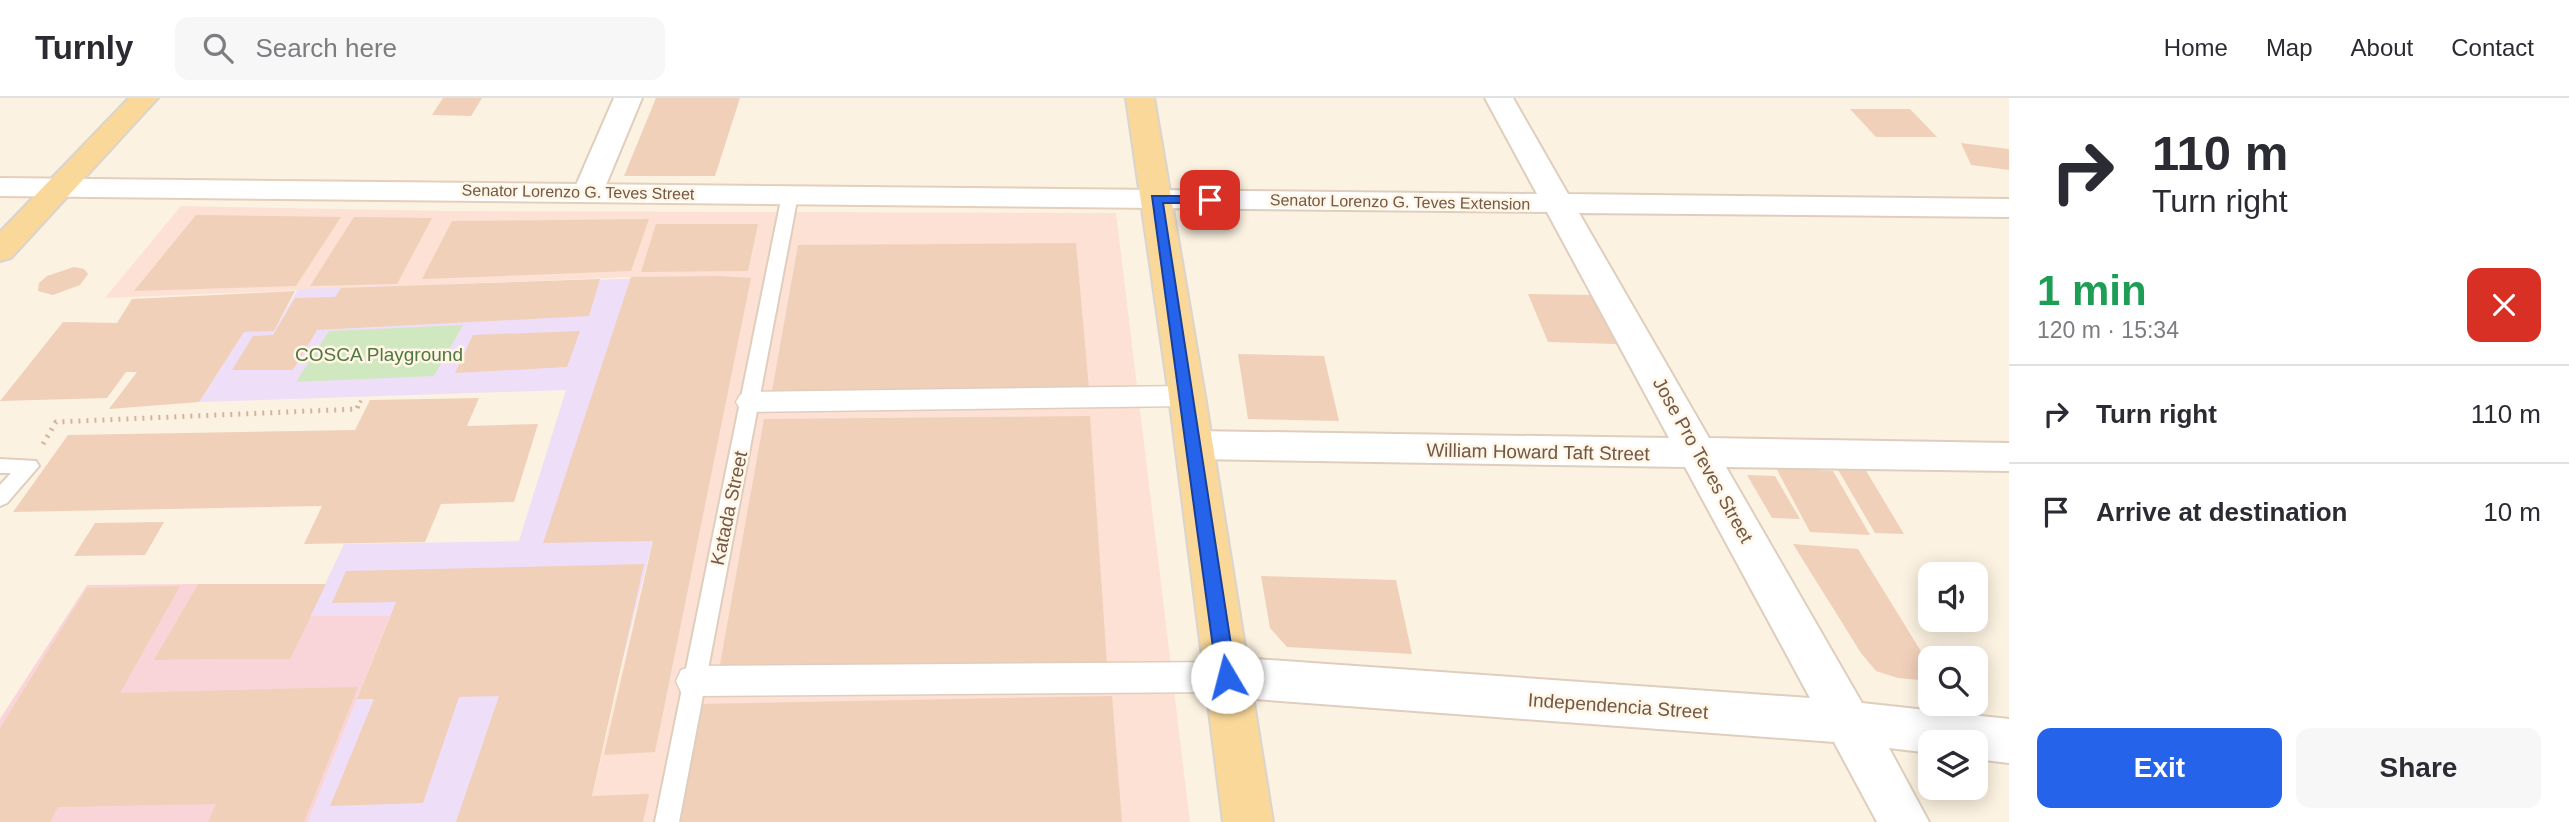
<!DOCTYPE html>
<html lang="en">
<head>
<meta charset="utf-8">
<style>
  body { margin:0; font-family:Helvetica,sans-serif; background:#f7f7f7; color:#2b2b33; height:100vh; display:flex; flex-direction:column; font-size:26px; white-space:nowrap }
  * { box-sizing:border-box; margin:0 }
  p { font-size:23px; color:#7c7c81 }
  .icon { flex:none; width:38px; height:38px; fill:none; stroke:currentColor; stroke-width:2; stroke-linecap:round; stroke-linejoin:round }
  .map { position:relative; flex:1; overflow:hidden }
  .sheet { display:flex; flex-direction:column; background:#fff; width:560px }
  .sheet>* { flex:none }
  .guide { background:#fff; color:#2b2b33; overflow:hidden }
  .buttons { position:absolute; left:1918px; top:464px; display:grid; gap:14px }
  .buttons a { display:grid; place-items:center; width:70px; height:70px; border-radius:14px; background:#fff; box-shadow:0 4px 18px #0003; font-size:35px }
  .pin { position:absolute; display:grid; place-items:center; width:60px; height:60px; color:#fff; margin:-30px; border-radius:14px; box-shadow:0 4px 10px #0006 }
  .me { position:absolute; width:77px; margin:-38px; rotate:352deg; stroke-linejoin:round; filter:drop-shadow(0 0 5px #0008) }
  .turn { display:flex; align-items:center; gap:24px; height:147px; padding:0 28px; font-size:32px }
  .turn .icon { width:91px; height:91px; stroke-width:2.5 }
  .turn b { display:block; font-size:49px; line-height:60px }
  .round { display:grid; place-items:center; flex:none; width:74px; height:74px; border-radius:14px; background:#f7f7f7 }
  .overview { display:flex; align-items:center; justify-content:space-between; height:119px; padding:0 28px }
  h1 { font-size:42px; font-weight:800; line-height:52px; color:#1e9e55 }
  .action { display:flex; gap:14px; margin-top:auto; padding:14px 28px }
  .action a { flex:1; height:80px; border-radius:14px; background:#2563eb; color:#fff; font-size:28px; font-weight:800; line-height:80px; text-align:center }
  .action a+a { background:#f7f7f7; color:#2b2b33 }
  ul { padding:0; list-style:none }
  li { display:flex; align-items:center; gap:21px; height:98px; padding:0 28px; border-top:2px solid #e1e1e2 }
  li div { flex:1 }
  li b { display:block; font-size:26px }
  li em { font-style:normal }
  header { display:flex; align-items:center; gap:42px; box-sizing:border-box; height:98px; padding:0 35px; background:#fff; border-bottom:2px solid #e1e1e2 }
  header strong { font-size:33px }
  nav { display:flex; gap:38px; margin-inline-start:auto; font-size:24px }
  .search { width:490px; height:63px; background:#f7f7f7; display:flex; align-items:center; gap:18px; box-sizing:border-box; padding:0 24px; border-radius:14px; color:#7c7c81; font-size:26px }
  main { display:flex; flex:1; min-height:0 }
  .map>svg:first-child { display:block }
  .commercial { fill:#fce1d4 }
  .education { fill:#efdef8 }
  .medical { fill:#f9d4d8 }
  .green { fill:#d0e8c0 }
  .building { fill:#f0d0b9 }
  .lines { fill:none; stroke-linecap:round; stroke-linejoin:round }
  .service-casing { stroke:#dfcebd; stroke-width:4 }
  .pedestrian-casing { stroke:#dfcebd; stroke-width:3 }
  .tertiary-casing { stroke:#dfcebd; stroke-width:4 }
  .secondary-casing { stroke:#e4cfbb; stroke-width:4 }
  .primary-casing { stroke:#dad4cf; stroke-width:4 }
  .path-far1 { stroke:#d5b39d; stroke-width:3.5; stroke-dasharray:2 4.5; stroke-linecap:butt }
  .path { stroke:#d5b39d; stroke-width:5; stroke-dasharray:2 6; stroke-linecap:butt }
  .service { fill:#fff; fill-rule:evenodd }
  .pedestrian { fill:#fff; fill-rule:evenodd }
  .tertiary { fill:#fff; fill-rule:evenodd }
  .secondary { fill:#fff; fill-rule:evenodd }
  .primary { fill:#fad89a; fill-rule:evenodd }
  .route { fill:#2563eb; stroke:#184099; stroke-width:2 }
  .labels { text-anchor:middle; dominant-baseline:central; stroke-width:5; stroke-linejoin:round; paint-order:stroke }
  .far-street-label { font-size:16px; fill:#725848; stroke:#fff6e6 }
  .park-label { font-size:19px; fill:#507841; stroke:#fff6e6 }
  .street-label { font-size:19px; fill:#725848; stroke:#fff6e6 }
</style>
</head>
<body>
<header>
<strong>Turnly</strong>
<div class="search"><svg class="icon" aria-label="search" viewBox="0 0 24 24"><circle cx="10" cy="10" r="6"/><path d="M15 15l6 6"/></svg>Search here</div>
<nav><a>Home</a><a>Map</a><a>About</a><a>Contact</a></nav>
</header>
<main>
<div class="map">
<svg width="2009" height="724" viewBox="0 0 2009 724">
  <rect width="100%" height="100%" fill="#fcf2e1"/>
  <path class="commercial" d="M181,108l265,5 670,2 74,609h-604l67,-281 -22,-264 -526,21z"/>
  <path class="education" d="M720,178l-108,426 -26,120h-278l82,-205 -80,-1 34,-72 175,-3 47,-151 -367,12 45,-70 30,-1 24,-42z"/>
  <path class="medical" d="M198,486l-43,76 134,-1 21,-43h80l-82,206h-308v-103l87,-134z"/>
  <path class="green" d="M463,227l-29,51 -138,6 33,-51z"/>
  <g class="building">
    <path d="M443,0h39l-11,18 -39,-1z"/>
    <path d="M656,0h84l-25,78h-91z"/>
    <path d="M1850,11h60l27,28h-61z"/>
    <path d="M1961,45l48,6v21l-38,-5z"/>
    <path d="M196,117l145,2 -45,69 -162,5z"/>
    <path d="M354,119l78,1 -35,66 -87,2z"/>
    <path d="M649,121l-18,52 -209,8 30,-58z"/>
    <path d="M656,126h102l-10,47 -107,1z"/>
    <path d="M1076,145l13,146 -317,2 26,-146z"/>
    <path d="M74,169l10,2 4,5 -8,11 -27,10 -15,-4 1,-8 8,-7z"/>
    <path d="M720,178l31,2 -96,474 -51,3 49,-214 -110,2 88,-266z"/>
    <path d="M600,181l-11,37 -272,14 -24,40h-61l21,-34 20,-1 22,-37 40,-1 6,-9z"/>
    <path d="M295,193l-21,40 -30,1 -45,70 -90,7 28,-37h-11l-19,26 -107,3 63,-79 54,1 15,-24z"/>
    <path d="M1528,196l65,1 23,49 -68,-2z"/>
    <path d="M580,233l-13,36 -112,6 18,-38z"/>
    <path d="M1238,256l86,2 15,65 -91,-2z"/>
    <path d="M479,300l-12,28 71,-2 -24,78 -73,2 -16,38 -121,2 18,-38 -309,6 55,-77 287,-5 15,-30z"/>
    <path d="M1090,318l17,249 -388,5 45,-251z"/>
    <path d="M1776,370l57,3 37,64 -60,-3z"/>
    <path d="M1837,370l28,1 39,65 -29,-1z"/>
    <path d="M1747,377l28,1 25,43 -28,-1z"/>
    <path d="M164,424l-19,33 -71,1 21,-33z"/>
    <path d="M1793,446l65,5 72,117v15l-32,-3 -22,-7 -15,-18z"/>
    <path d="M644,466l-52,232 57,-2 -6,28h-187l43,-126 -40,1 -36,106 -93,3 44,-107h-17l39,-97 -64,1 14,-32z"/>
    <path d="M1261,478l135,4 16,74 -125,-7 -17,-19z"/>
    <path d="M198,486h128l-36,75 -136,1z"/>
    <path d="M180,488l-60,107 238,-6 -54,135h-96l8,-18 -158,3 -8,15h-50v-94l87,-140z"/>
    <path d="M1112,598l10,126h-446l21,-118z"/>
  </g>
  <g class="lines">
    <defs>
      <g id="service">
        <path d="M790,92l8,5 -119,627h-24l127,-627z"/>
        <path d="M0,361l36,2 3,5 -32,37 -7,3v-21l11,-12h-11z"/>
      </g>
      <g id="pedestrian">
        <path d="M1187,288l10,3 4,7 -4,7 -10,3 -437,6 -10,-3 -4,-7 4,-7 10,-3z"/>
        <path d="M1227,564l12,4 5,11 -5,11 -12,4 -534,4 -12,-4 -5,-11 5,-11 12,-4z"/>
      </g>
      <g id="tertiary">
        <path d="M614,0h28l-39,94 -4,6 -11,3 -11,-3 -4,-6z"/>
        <path d="M1485,0h28l55,96 441,5v18l-430,-4 130,225 300,5v28l-283,-4 136,236 147,16v44l-33,-4v-17h-46v11l-41,-5 40,74h-52l-43,-80 -607,-45 -16,-6 -7,-14 7,-14 16,-6 583,41 -125,-231 -491,-8 -13,-4 -6,-10 6,-10 13,-4 475,7 -122,-226 -391,-4 -11,-3 -4,-6 4,-6 11,-3 381,4z"/>
      </g>
      <path id="secondary" d="M0,80l1156,12 11,3 4,6 -4,6 -11,3 -1156,-12z"/>
      <g id="primary">
        <path d="M129,0h29l-147,160 -11,3v-29z"/>
        <path d="M1126,0h28l51,298 68,426h-50l-54,-426z"/>
      </g>
    </defs>
    <use href="#service" class="service-casing"/>
    <use href="#pedestrian" class="pedestrian-casing"/>
    <use href="#tertiary" class="tertiary-casing"/>
    <use href="#secondary" class="secondary-casing"/>
    <use href="#primary" class="primary-casing"/>
    <path class="path-far1" d="M357,310l6,-11"/>
    <path class="path" d="M43,346l13,-22 301,-13 1,-3"/>
    <use href="#service" class="service"/>
    <use href="#pedestrian" class="pedestrian"/>
    <use href="#tertiary" class="tertiary"/>
    <use href="#secondary" class="secondary"/>
    <use href="#primary" class="primary"/>
  </g>
  <path class="route" d="M1152,98h58l6,4 -6,3h-47l73,474 -3,6 -6,3 -7,-3 -3,-6z"/>
  <g class="labels">
    <g class="far-street-label">
      <text transform="translate(578 94) rotate(1)">Senator Lorenzo G. Teves Street</text>
      <text transform="translate(1400 104) rotate(1)">Senator Lorenzo G. Teves Extension</text>
    </g>
    <g class="park-label">
      <text x="379" y="256">COSCA Playground</text>
    </g>
    <g class="street-label">
      <text transform="translate(1538 354) rotate(1)">William Howard Taft Street</text>
      <text transform="translate(1703 362) rotate(61)">Jose Pro Teves Street</text>
      <text transform="translate(729 410) rotate(-78)">Katada Street</text>
      <text transform="translate(1618 608) rotate(4)">Independencia Street</text>
    </g>
  </g>
</svg>
<div class="buttons">
<a><svg class="icon" aria-label="sound" viewBox="0 0 24 24"><path d="M4 9h4l5-4v14l-5-4H4zM17 9q2 3 0 6"/></svg></a>
<a><svg class="icon" aria-label="search" viewBox="0 0 24 24"><circle cx="10" cy="10" r="6"/><path d="M15 15l6 6"/></svg></a>
<a><svg class="icon" aria-label="layers" viewBox="0 0 24 24"><path d="M12 4l9 5-9 5-9-5zM3 14l9 5 9-5"/></svg></a>
</div>
<div class="pin" style="left:1210px;top:102px;background:#d93025"><svg class="icon" aria-label="arrive" viewBox="0 0 24 24"><path d="M6 21V4h12l-3 4 3 4H6"/></svg></div>
<svg class="me" style="left:1227px;top:579px" viewBox="-20 -20 40 40"><circle r="19" fill="#fff"/><path d="M0-13L10 11 0 6-10 11z" fill="#2563eb"/></svg>
</div>
<section class="sheet">
<div class="guide">
<div class="turn"><svg class="icon" aria-label="right" viewBox="0 0 24 24"><path d="M7 20v-9h11M14 6l5 5-5 5"/></svg><div><b>110 m</b>Turn right</div></div>
</div>
<div class="overview"><div><h1>1 min</h1><p>120 m · 15:34</p></div><a class="round" style="background:#d93025;color:#fff"><svg class="icon" aria-label="close" viewBox="0 0 24 24"><path d="M6 6l12 12M18 6L6 18"/></svg></a></div>
<ul>
<li><svg class="icon" aria-label="right" viewBox="0 0 24 24"><path d="M7 20v-9h11M14 6l5 5-5 5"/></svg><div><b>Turn right</b></div><em>110 m</em></li>
<li><svg class="icon" aria-label="arrive" viewBox="0 0 24 24"><path d="M6 21V4h12l-3 4 3 4H6"/></svg><div><b>Arrive at destination</b></div><em>10 m</em></li>
</ul>
<div class="action"><a>Exit</a><a>Share</a></div>
</section>
</main>
</body>
</html>
